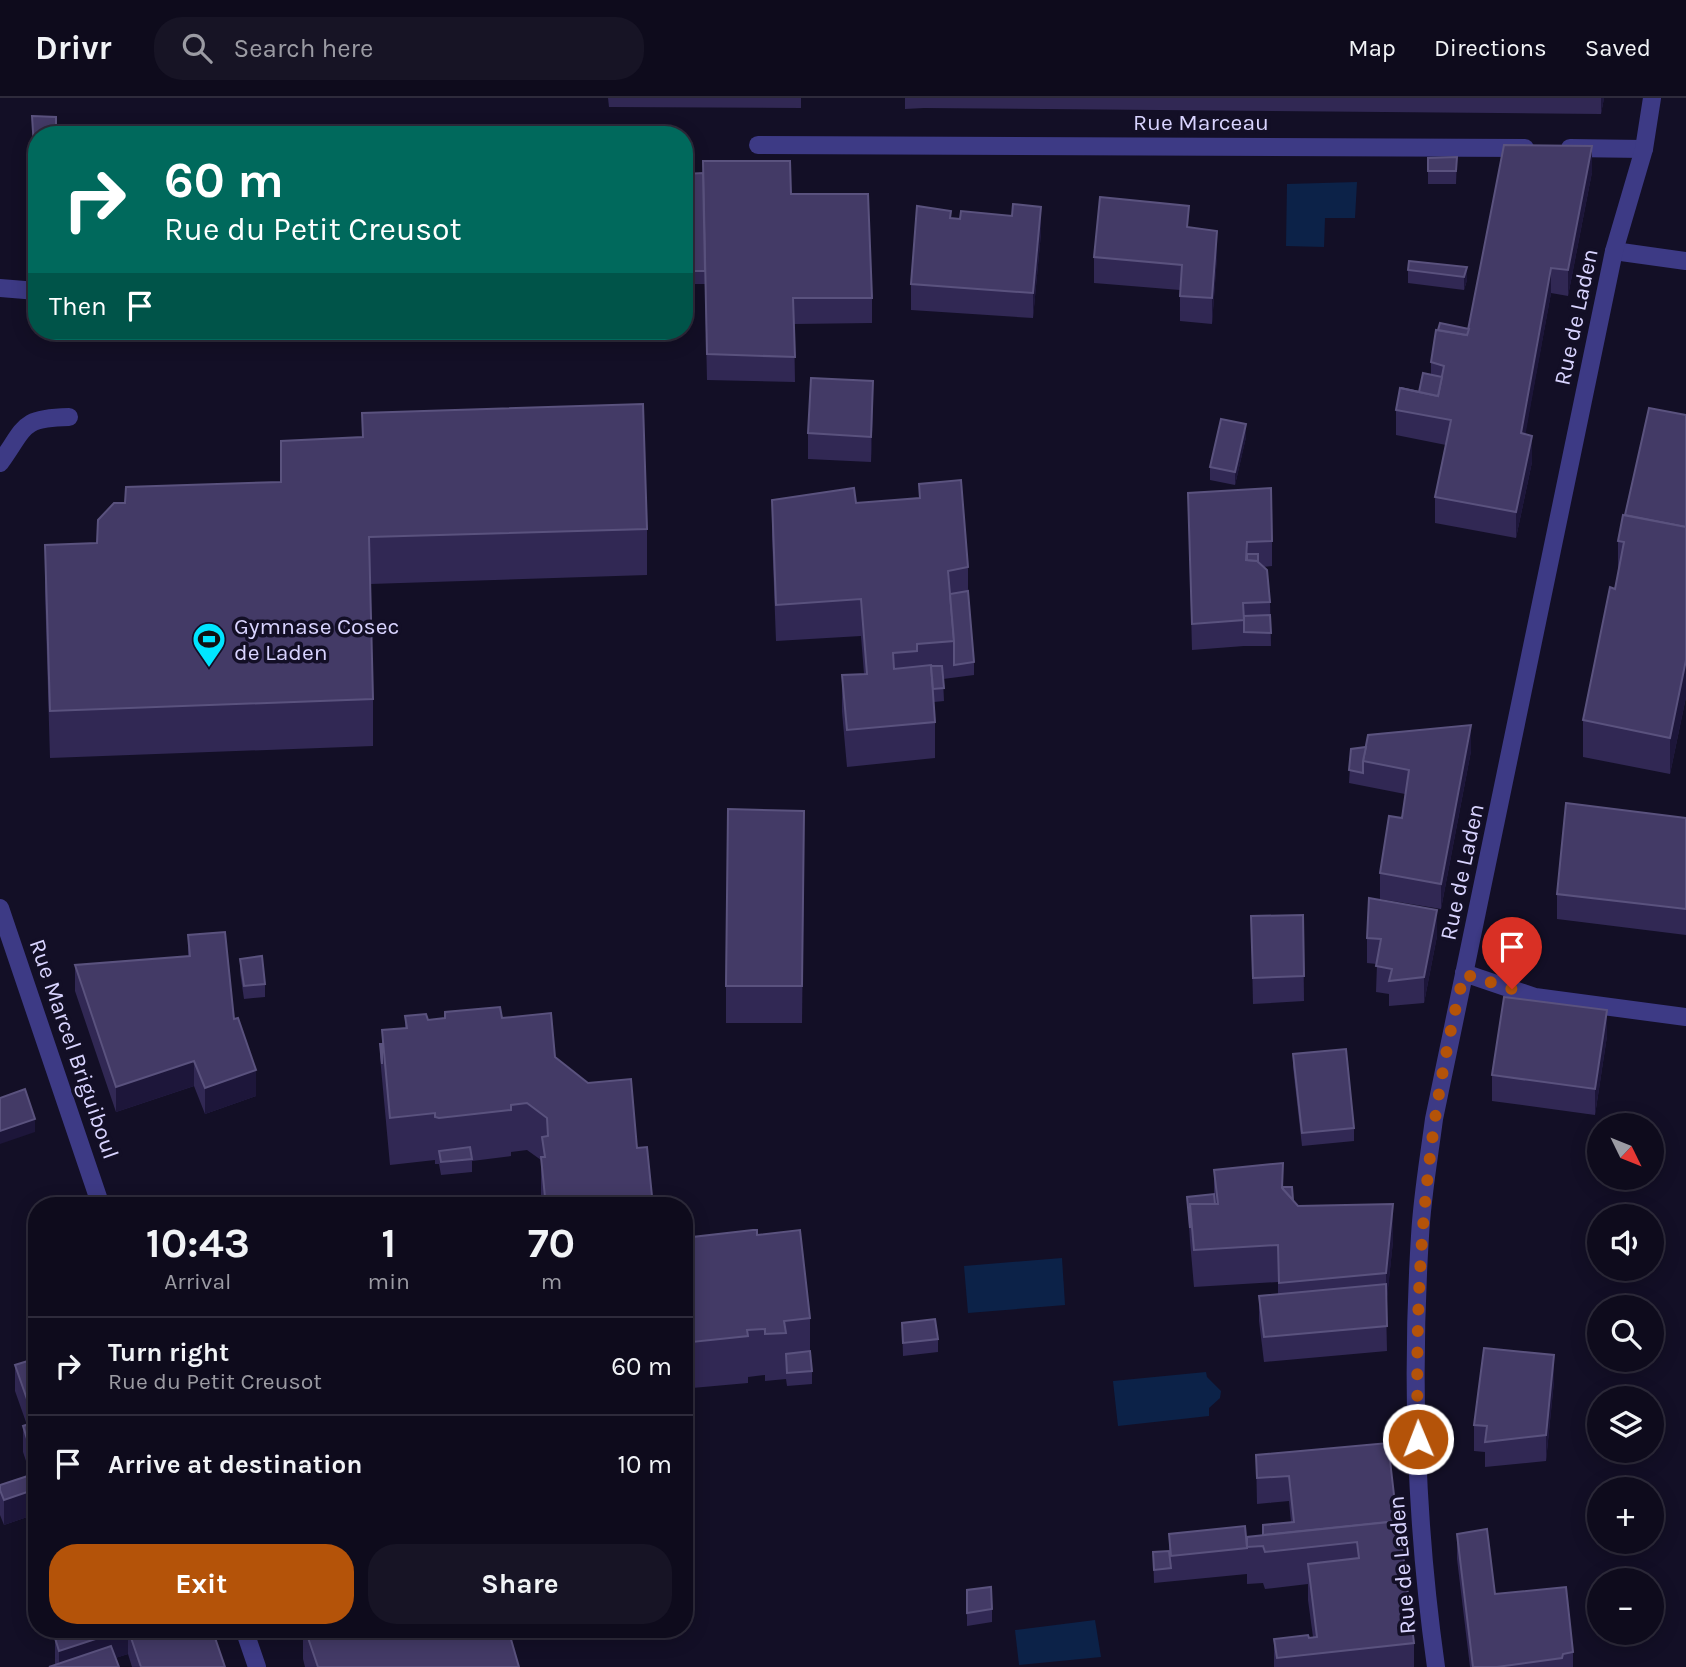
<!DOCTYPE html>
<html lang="en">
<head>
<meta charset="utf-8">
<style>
  body { margin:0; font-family:Karla,sans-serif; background:#171425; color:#f1f3f6; height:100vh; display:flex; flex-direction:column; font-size:26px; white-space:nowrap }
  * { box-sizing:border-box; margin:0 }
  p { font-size:23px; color:#9b9ba3 }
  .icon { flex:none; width:38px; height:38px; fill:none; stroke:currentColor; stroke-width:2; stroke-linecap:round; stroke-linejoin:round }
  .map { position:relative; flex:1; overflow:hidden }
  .panel { position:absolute; left:28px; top:1099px; width:665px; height:441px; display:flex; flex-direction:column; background:#0e0b1c; border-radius:28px; box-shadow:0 4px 18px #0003,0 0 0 2px #2e2b3b }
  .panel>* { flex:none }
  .banner { position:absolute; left:28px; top:28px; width:665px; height:214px; border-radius:28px; box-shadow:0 4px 18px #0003,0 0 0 2px #2e2b3b; background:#00695c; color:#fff; overflow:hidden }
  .needle { width:46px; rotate:133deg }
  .buttons { position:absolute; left:1587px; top:1015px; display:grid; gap:14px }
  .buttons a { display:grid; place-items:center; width:77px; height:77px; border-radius:50%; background:#0e0b1c; box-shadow:0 4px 18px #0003,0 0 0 2px #2e2b3b; font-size:35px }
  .pin { position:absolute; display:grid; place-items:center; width:60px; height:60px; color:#fff; margin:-72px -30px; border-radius:50% 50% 50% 0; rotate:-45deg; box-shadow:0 0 7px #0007 }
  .pin .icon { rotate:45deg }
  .me { position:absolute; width:77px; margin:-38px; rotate:359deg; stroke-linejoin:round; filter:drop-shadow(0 0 5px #0008) }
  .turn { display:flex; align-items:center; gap:24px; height:147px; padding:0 21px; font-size:32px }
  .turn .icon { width:91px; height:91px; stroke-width:2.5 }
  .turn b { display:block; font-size:49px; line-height:60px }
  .then { display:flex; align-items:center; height:66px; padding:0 21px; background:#0003; gap:14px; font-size:26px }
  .eta { display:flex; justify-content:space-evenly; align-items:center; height:119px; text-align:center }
  .eta b { font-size:42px; font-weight:700; line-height:49px }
  .cta { display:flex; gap:14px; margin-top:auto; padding:14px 21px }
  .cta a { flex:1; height:80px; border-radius:28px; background:#b45309; color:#fff; font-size:28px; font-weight:700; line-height:80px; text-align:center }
  .cta a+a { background:#171425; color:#f1f3f6 }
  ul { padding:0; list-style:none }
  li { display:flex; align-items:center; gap:21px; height:98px; padding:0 21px; border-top:2px solid #2e2b3b }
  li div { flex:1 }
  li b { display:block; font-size:26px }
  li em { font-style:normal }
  header { display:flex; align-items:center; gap:42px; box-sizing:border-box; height:98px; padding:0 35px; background:#0e0b1c; border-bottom:2px solid #2e2b3b }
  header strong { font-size:33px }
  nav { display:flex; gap:38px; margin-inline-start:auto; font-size:24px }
  .search { width:490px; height:63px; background:#171425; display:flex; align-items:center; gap:18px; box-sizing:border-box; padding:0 24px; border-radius:28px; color:#9b9ba3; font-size:26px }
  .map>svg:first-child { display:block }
  .water { fill:#0c2248 }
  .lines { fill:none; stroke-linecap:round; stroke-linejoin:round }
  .service { stroke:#3d3a85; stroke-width:18 }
  .minor { stroke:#3d3a85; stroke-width:18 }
  .wall { fill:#312854 }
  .shaded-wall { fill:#1d163a }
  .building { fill:#433a66; stroke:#5a527e; stroke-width:2 }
  .route { stroke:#b45309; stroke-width:12; stroke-dasharray:0 21.6 }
  .labels { text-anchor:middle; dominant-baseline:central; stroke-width:7; stroke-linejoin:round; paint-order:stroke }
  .street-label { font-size:23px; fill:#d9d4ff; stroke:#130f26 }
  .poi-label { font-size:23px; fill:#d9d4ff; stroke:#130f26; text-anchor:start }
</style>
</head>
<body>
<header>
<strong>Drivr</strong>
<div class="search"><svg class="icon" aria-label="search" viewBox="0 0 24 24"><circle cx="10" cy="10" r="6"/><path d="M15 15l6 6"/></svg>Search here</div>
<nav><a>Map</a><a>Directions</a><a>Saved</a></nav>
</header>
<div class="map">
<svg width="1686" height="1569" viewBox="0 0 1686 1569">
  <rect width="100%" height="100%" fill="#130f26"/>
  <g class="water">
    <path d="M1357,84l-2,36h-30l-1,29 -38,-1 1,-62z"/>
    <path d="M1062,1160l3,47 -97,8 -4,-47z"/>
    <path d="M1206,1274l1,5 14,14 -1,7 -11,10v8l-91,10 -5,-45z"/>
    <path d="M1095,1522l6,37 -82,8 -4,-35z"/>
  </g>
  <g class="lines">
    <g class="service">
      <path d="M0,190l37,3"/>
      <path d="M0,365c26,-36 20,-45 69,-46"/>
    </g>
    <g class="minor">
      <path d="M758,47l767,3"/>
      <path d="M1570,50l74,1"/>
      <path d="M1614,153l72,10"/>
      <path d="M0,810l101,298"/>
      <path d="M1464,875l71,24 151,20"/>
      <path d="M244,1531l13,38"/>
      <path d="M1436,1569c-20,-142 -25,-288 -16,-431 2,-39 9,-78 14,-117l180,-868 30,-102 8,-51"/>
    </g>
  </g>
  <g class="wall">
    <path d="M608,0h193v10l-192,-1z"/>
    <path d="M905,0h699l-3,16 -677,-6 -19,1z"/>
    <path d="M32,18l5,19v25h-3z"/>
    <path d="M1457,59l-1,27h-28v-26z"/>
    <path d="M1592,74l-24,124 -17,-3 -26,141 7,28 -16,76 -81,-15v-26l11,-52 -50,-10v-25l23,-18 12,-17v-13l38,-33z"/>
    <path d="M684,76l107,20 81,104v25l-78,1 1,58 -88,-2 -3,-138 1,42h-21z"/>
    <path d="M1012,118l29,17 -8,85 -122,-8v-26l40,-66 9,1z"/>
    <path d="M1189,129l28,29 -5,68 -32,-3v-31l-86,-7v-26z"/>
    <path d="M1467,169v13l-3,10 -56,-7v-13z"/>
    <path d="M873,309l-2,55 -63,-3v-26z"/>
    <path d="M362,315l285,116v46l-277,9 3,115v47l-323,12 -5,-167v-46l52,-2 28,-40 156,-21 81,-45z"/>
    <path d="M1686,317v282l-16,77 -87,-17v-37l32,-131 3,-12v-36l7,-26z"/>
    <path d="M1246,339l-11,48 -25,-5v-13z"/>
    <path d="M919,386l49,83v24l6,71v13l-31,4 1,22 -10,1 1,20v36l-88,9 -5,-55v-37l22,-1 -3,-38 -85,5 -4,-105v-36l84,3 63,-5z"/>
    <path d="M1188,395l84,48v25l-9,1 7,35 1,44h-27l-52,4z"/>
    <path d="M1351,651l120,2 -30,158 -61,-10v-26l22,-55 3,-24 -56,-11z"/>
    <path d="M1686,720v117l-129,-16v-25z"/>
    <path d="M804,750l-2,175h-76v-37z"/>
    <path d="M1303,817l1,86 -51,3 -2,-88z"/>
    <path d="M188,837l46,84 22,77 -51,18 -11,-28 -78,26 -41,-121v-26l113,-8z"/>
    <path d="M1437,838l-13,67 -35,3v-12l-13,-2 1,-28 -10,-1v-25z"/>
    <path d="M240,861l25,25v13l-21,2 -4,-27z"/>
    <path d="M445,914l57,6 53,39 82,91 16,58h-112v-46l-14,-10 -16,2v4l-39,5v11l-31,3 -2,-11h-4v-4l-45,5 -10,-108v-13h2v-14l23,-2v-12l23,4 17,-2z"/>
    <path d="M1607,938l-12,79 -103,-14v-26z"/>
    <path d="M1293,956l61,74v13l-52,5 -9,-79z"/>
    <path d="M1214,1072l69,17 15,19 95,35 -7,65 1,45 -123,11 -5,-41v-25l19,-2v-12l-84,5 -4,-46 -3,-44 27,-3z"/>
    <path d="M757,1137l53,83v33l2,20v13l-25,2 -1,-7 -21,2v-6l-17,2v6l-56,5 -1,-11 -7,1v-140z"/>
    <path d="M902,1225l36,16v13l-35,4z"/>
    <path d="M37,1260v106l-9,3 -5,-15v-26l4,-1 -12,-34v-26z"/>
    <path d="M1554,1283l-8,80 -61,6v-15l-11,-1v-26z"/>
    <path d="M1256,1357l141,66 17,122v24h-140v-28l39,-2 -5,-37v-16l-43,5 -2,-6 -16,1v-10l-93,9 -1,-31 16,-1v-17l78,5 16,-4 28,-13 -2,-21 -32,3z"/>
    <path d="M37,1375l-2,61 -5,-18 -26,9 -4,-10v-30z"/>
    <path d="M1457,1436l38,60 78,58v15h-103l-13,-108z"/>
    <path d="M967,1492l25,19v13l-25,4z"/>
    <path d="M79,1531h133l13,38h-93l-4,-13 -13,4 -60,7v-27z"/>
    <path d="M303,1531h205l11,38h-214l-2,-8z"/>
  </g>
  <g class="shaded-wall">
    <path d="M1601,0h3l-3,16z"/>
    <path d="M1592,48v26l-24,124v-26z"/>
    <path d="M1041,109v26l-8,85v-25z"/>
    <path d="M1217,133v25l-5,68v-26z"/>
    <path d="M1467,169v13l-3,10v-13z"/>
    <path d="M1551,170v25l-30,166v-26z"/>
    <path d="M873,283v26l-2,55v-25z"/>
    <path d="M1246,326v13l-11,48v-13z"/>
    <path d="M1532,338v26l-16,76v-26z"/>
    <path d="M1686,562v37l-16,77v-36z"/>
    <path d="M1471,627v26l-30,158v-25z"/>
    <path d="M1437,812v26l-13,67v-26z"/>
    <path d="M1607,912v26l-12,79v-26z"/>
    <path d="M194,963v25l-78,26v-25z"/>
    <path d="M256,972v26l-51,18v-26z"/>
    <path d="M35,1021v13l-35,12v-13z"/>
    <path d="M1393,1106v37l-7,69v-37z"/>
    <path d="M1554,1257v26l-8,80v-26z"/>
    <path d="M37,1341v25l-9,3v-25z"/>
    <path d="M30,1393v25l-26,9v-25z"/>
    <rect x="35" y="1410" width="2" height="26"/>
    <path d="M128,1531v25l-40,13h-29v-16z"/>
  </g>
  <g class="building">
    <path d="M32,18l24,1v18h-19v12h-3z"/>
    <path d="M1504,47l88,1 -24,124 -17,-2 -30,165 11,3 -16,76 -81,-15 16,-77 -55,-10 4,-22 38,8 6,-30 -13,-4 5,-32 31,5z"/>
    <path d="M1457,59l-1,14h-28v-13z"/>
    <path d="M703,63h87l1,33h77l4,104h-79l2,59 -88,-3z"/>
    <path d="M703,75l2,98h-21v-97z"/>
    <path d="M1100,99l89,9 -2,21 30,4 -5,67 -32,-2 2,-31 -88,-8z"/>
    <path d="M1013,106l28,3 -8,86 -122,-9 6,-78 34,5 -1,7 10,1 1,-8 51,5z"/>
    <path d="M1409,163l58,6 -3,10 -56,-7z"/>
    <path d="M1440,225l29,6 -2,6 -29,-5z"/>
    <path d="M1423,275l19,4 -4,19 -37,-8 18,4z"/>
    <path d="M811,280l62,3 -2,56 -63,-4z"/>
    <path d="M643,306l4,125 -278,8 4,162 -323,12 -5,-166 52,-2 1,-23 16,-17h11l1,-16 155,-5v-41l82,-4 -1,-24z"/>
    <path d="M1649,310l37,7v112l-61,-12z"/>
    <path d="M1221,321l25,5 -11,48 -25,-5z"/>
    <path d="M961,382l7,87 -20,4 6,70 -37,3v7l-24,2 1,16 37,-4 4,57 -88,8 -5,-55 25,-1 -6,-75 -85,6 -4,-105 82,-12 2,15 64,-5 -1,-14z"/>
    <path d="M1271,390l1,53 -25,1 -1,18 11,1 10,9 3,32 -27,1 1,17 -52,4 -4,-131z"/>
    <path d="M1623,417l63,12v133l-16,78 -87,-18 27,-133 5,2 9,-47 -6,-1z"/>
    <path d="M1247,456h11v7l-11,-1z"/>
    <path d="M968,493l6,71 -20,3v-24l-4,-47z"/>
    <path d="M1270,517l1,18 -27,-1v-16z"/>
    <path d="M931,568h11l2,22 -11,1z"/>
    <path d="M1471,627l-30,159 -61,-11 9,-57 13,2 7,-48 -46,-9 5,-26z"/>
    <path d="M1366,649l-3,14v12l-14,-3 2,-21z"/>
    <path d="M1566,705l120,15v91l-129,-15z"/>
    <path d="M728,711l76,2 -2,175h-76z"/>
    <path d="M1369,800l68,12 -13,67 -35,4 3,-12 -16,-3 5,-27 -14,-1z"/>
    <path d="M1303,817l1,61 -51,2 -2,-62z"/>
    <path d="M225,834l9,87 4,-1 18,52 -51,18 -11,-27 -78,26 -41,-122 115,-9 -2,-21z"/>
    <path d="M262,858l3,28 -21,2 -4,-27z"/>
    <path d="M1504,899l103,13 -12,79 -103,-14z"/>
    <path d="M500,909l2,11 49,-5 4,44 33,26 43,-4 6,69 10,-1 6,59h-98v-10l-10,1 -4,-40h4l-3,-20 6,-1 -1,-18 -20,-15 -16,2v5l-72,8 -4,-1v-4l-45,5 -8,-88 25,-2 -2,-12 21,-2 2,6 17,-2v-6z"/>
    <path d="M380,946h2v20z"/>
    <path d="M1346,951l8,79 -52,5 -9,-79z"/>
    <path d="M25,991l10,30 -35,12v-33z"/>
    <path d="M470,1049l2,12 -31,3 -2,-11z"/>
    <path d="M1283,1065l-1,25 16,18 95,-2 -7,69 -107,10 -1,-38 -84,5 -4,-46h28l-4,-34z"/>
    <path d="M1283,1089h9l1,13 -10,-11z"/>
    <path d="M1214,1096l1,10h-25v24l-3,-31z"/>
    <path d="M753,1132h4v5l43,-5 10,88 -26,3 2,12 -21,1v-5l-18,1 1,6 -56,6 -1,-11h-7v-93z"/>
    <path d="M1386,1186l1,42 -123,11 -5,-41z"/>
    <path d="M935,1221l3,20 -35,4 -1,-20z"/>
    <path d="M1484,1250l70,7 -8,80 -61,7 2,-16 -13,-1z"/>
    <path d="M810,1253l2,20 -25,2 -1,-19z"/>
    <path d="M37,1260v81l-9,3 -5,-16 12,-4 -20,-57z"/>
    <path d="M1388,1345l9,78 -134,14v-10l31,-3 -5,-46 -32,2 -1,-23z"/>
    <path d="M37,1375v35h-2l-5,-17 -26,9 -4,-10v-5z"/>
    <path d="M1399,1423l15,122 -137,15 -3,-19 34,-4 1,3 8,-1 -9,-73 51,-6 -2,-16 -92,10 -2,-6 -16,1v-10z"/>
    <path d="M1245,1428l2,22 -76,8 -2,-22z"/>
    <path d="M1487,1431l8,65 71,-7 7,65 -10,2 -1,4 -65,9h-24l-16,-133z"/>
    <path d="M1169,1453l2,17 -17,2 -1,-18z"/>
    <path d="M991,1489l1,22 -25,4v-23z"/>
    <path d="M79,1531h47l-67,22 -4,-13z"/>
    <path d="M128,1531h84l13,38h-84z"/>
    <path d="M305,1531h203l11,38h-201z"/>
    <path d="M111,1548l8,21h-70z"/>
  </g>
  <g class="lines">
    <path class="route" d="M1418,1341c-4,-157 7,-313 46,-465l48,15"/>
  </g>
  <defs>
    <symbol id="stadium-pin" viewBox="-11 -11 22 30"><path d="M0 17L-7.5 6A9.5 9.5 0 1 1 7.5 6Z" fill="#00e5ff" stroke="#130f26"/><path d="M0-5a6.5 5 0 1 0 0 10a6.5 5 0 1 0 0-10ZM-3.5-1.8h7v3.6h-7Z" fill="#111"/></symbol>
  </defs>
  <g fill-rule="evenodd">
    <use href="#stadium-pin" x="190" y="522" width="38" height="52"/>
  </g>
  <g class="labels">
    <g class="street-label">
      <text x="1201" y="24">Rue Marceau</text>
      <text transform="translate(1576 219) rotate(-78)">Rue de Laden</text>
      <text transform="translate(1462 774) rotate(-78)">Rue de Laden</text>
      <text transform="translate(74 951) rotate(71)">Rue Marcel Briguiboul</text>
      <text transform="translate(1402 1467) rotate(-95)">Rue de Laden</text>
    </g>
    <g class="poi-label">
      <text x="234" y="528">Gymnase Cosec<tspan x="234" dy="26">de Laden</tspan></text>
    </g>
  </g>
</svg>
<div class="buttons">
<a><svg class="needle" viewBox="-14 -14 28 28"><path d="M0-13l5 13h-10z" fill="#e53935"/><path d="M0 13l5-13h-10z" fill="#9b9ba3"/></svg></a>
<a><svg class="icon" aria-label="sound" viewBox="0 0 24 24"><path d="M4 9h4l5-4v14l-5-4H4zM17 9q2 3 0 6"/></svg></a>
<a><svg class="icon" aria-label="search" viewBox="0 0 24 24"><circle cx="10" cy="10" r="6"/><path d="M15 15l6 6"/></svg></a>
<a><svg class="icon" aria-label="layers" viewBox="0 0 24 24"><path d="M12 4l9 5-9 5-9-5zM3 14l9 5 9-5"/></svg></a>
<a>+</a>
<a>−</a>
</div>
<div class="pin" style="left:1512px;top:891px;background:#d93025"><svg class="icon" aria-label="arrive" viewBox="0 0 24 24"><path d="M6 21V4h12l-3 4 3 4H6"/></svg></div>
<svg class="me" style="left:1418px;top:1341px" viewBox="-20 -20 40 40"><circle r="17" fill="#b45309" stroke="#fff" stroke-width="3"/><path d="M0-11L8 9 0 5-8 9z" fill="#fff"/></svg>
<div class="banner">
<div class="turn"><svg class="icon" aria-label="right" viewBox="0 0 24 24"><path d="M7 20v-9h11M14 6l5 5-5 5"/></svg><div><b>60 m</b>Rue du Petit Creusot</div></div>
<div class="then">Then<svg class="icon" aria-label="arrive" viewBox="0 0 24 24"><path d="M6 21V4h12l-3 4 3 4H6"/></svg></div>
</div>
<section class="panel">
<div class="eta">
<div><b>10:43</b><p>Arrival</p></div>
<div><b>1</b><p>min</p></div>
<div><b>70</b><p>m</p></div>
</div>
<ul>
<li><svg class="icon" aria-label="right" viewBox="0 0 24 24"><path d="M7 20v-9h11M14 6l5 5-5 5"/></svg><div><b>Turn right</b><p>Rue du Petit Creusot</p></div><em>60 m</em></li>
<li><svg class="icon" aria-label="arrive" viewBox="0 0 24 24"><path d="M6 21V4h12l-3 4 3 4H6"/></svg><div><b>Arrive at destination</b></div><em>10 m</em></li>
</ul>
<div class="cta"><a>Exit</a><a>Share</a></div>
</section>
</div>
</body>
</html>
